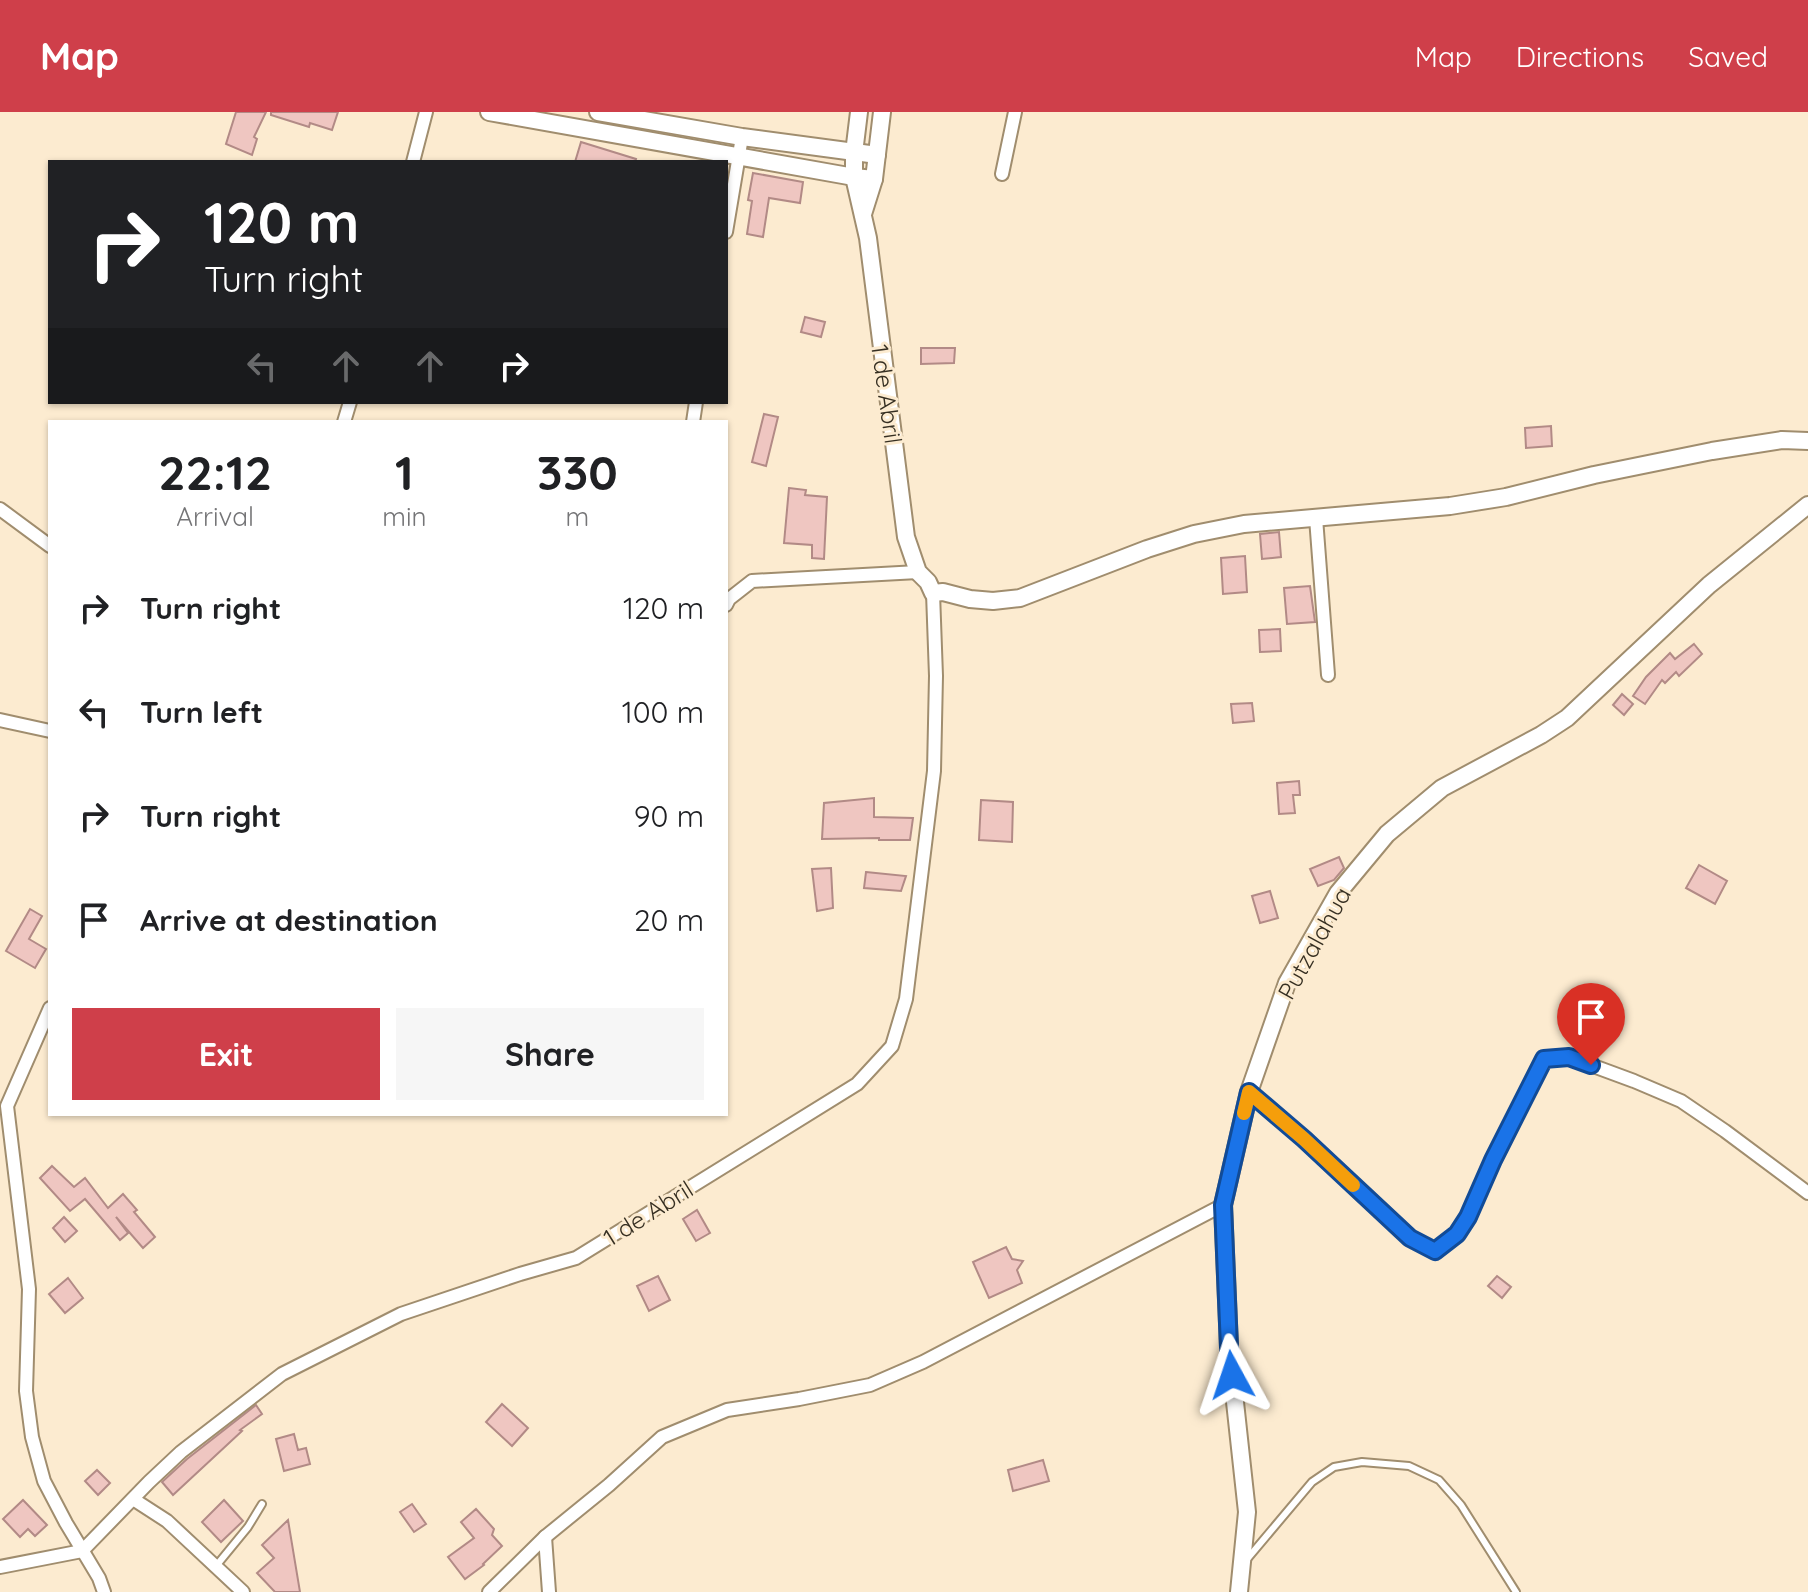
<!DOCTYPE html>
<html lang="en">
<head>
<meta charset="utf-8">
<style>
  body { margin:0; font-family:Quicksand,sans-serif; background:#f6f6f6; color:#202124; height:100vh; display:flex; flex-direction:column; font-size:30px; white-space:nowrap }
  * { box-sizing:border-box; margin:0 }
  p { font-size:26px; color:#757577 }
  .icon { flex:none; width:44px; height:44px; fill:none; stroke:currentColor; stroke-width:2; stroke-linecap:round; stroke-linejoin:round }
  .map { position:relative; flex:1; overflow:hidden }
  .details { position:absolute; left:48px; top:308px; width:680px; height:696px; display:flex; flex-direction:column; background:#fff; border-radius:0px; box-shadow:0 2px 6px #0004 }
  .details>* { flex:none }
  .hud { position:absolute; left:48px; top:48px; width:680px; height:244px; border-radius:0px; box-shadow:0 2px 6px #0004; background:#202124; color:#fff; overflow:hidden }
  .pin { position:absolute; display:grid; place-items:center; width:68px; height:68px; color:#fff; margin:-82px -34px; border-radius:50% 50% 50% 0; rotate:-45deg; box-shadow:0 0 8px #0007 }
  .pin .icon { rotate:45deg }
  .me { position:absolute; width:88px; margin:-44px; rotate:355deg; stroke-linejoin:round; filter:drop-shadow(0 0 6px #0008) }
  .turn { display:flex; align-items:center; gap:28px; height:168px; padding:0 24px; font-size:36px }
  .turn .icon { width:104px; height:104px; stroke-width:2.5 }
  .turn b { display:block; font-size:56px; line-height:68px }
  .lanes { display:flex; align-items:center; height:76px; padding:0 24px; background:#0003; justify-content:center; gap:40px; direction:ltr }
  .lanes .off { opacity:.35 }
  .eta { display:flex; justify-content:space-evenly; align-items:center; height:136px; text-align:center }
  .eta b { font-size:48px; font-weight:800; line-height:56px }
  .action { display:flex; gap:16px; margin-top:auto; padding:16px 24px }
  .action a { flex:1; height:92px; border-radius:0px; background:#cf3f4a; color:#fff; font-size:32px; font-weight:800; line-height:92px; text-align:center }
  .action a+a { background:#f6f6f6; color:#202124 }
  ul { padding:0; list-style:none }
  li { display:flex; align-items:center; gap:24px; height:104px; padding:0 24px }
  li div { flex:1 }
  li b { display:block; font-size:30px }
  li em { font-style:normal }
  header { display:flex; align-items:center; gap:48px; box-sizing:border-box; height:112px; padding:0 40px; background:#cf3f4a; color:#fff }
  header strong { font-size:38px }
  nav { display:flex; gap:44px; margin-inline-start:auto; font-size:28px }
  .map>svg:first-child { display:block }
  .building { fill:#efc6c1; stroke:#b28a86; stroke-width:2 }
  .lines { fill:none; stroke-linecap:round; stroke-linejoin:round }
  .service-casing { stroke:#a08d6e; stroke-width:10 }
  .minor-casing { stroke:#a08d6e; stroke-width:16 }
  .tertiary-casing { stroke:#a08d6e; stroke-width:20 }
  .service { stroke:#fff; stroke-width:6 }
  .minor { stroke:#fff; stroke-width:12 }
  .tertiary { stroke:#fff; stroke-width:16 }
  .route-casing { stroke:#114b97; stroke-width:20 }
  .route { stroke:#1a73e8; stroke-width:14 }
  .slow { stroke:#f59e0b; stroke-width:14 }
  .labels { text-anchor:middle; dominant-baseline:central; stroke-width:6; stroke-linejoin:round; paint-order:stroke }
  .street-label { font-size:24px; fill:#362f22; stroke:#fcebd0 }
</style>
</head>
<body>
<header>
<strong>Map</strong>
<nav><a>Map</a><a>Directions</a><a>Saved</a></nav>
</header>
<div class="map">
<svg width="1808" height="1480" viewBox="0 0 1808 1480">
  <rect width="100%" height="100%" fill="#fcebd0"/>
  <g class="building">
    <path d="M236,0h30l-12,25 3,2 -5,16 -26,-11z"/>
    <path d="M271,0h67l-6,18 -22,-7 -1,4 -38,-12z"/>
    <path d="M581,30l55,17 -1,3h-60z"/>
    <path d="M753,61l50,9 -3,21 -31,-5 -6,39 -16,-3 5,-33 -4,-1z"/>
    <path d="M805,205l20,5 -4,15 -20,-5z"/>
    <path d="M921,236h34l-1,15 -33,1z"/>
    <path d="M764,302l14,3 -12,49 -14,-4z"/>
    <path d="M1551,314l1,20 -26,2 -1,-20z"/>
    <path d="M789,376l17,2 -1,5 22,2 -3,62 -12,-1v-13l-28,-2z"/>
    <path d="M1279,420l2,25 -19,2 -2,-25z"/>
    <path d="M1245,444l2,36 -24,2 -2,-36z"/>
    <path d="M1310,474l5,36 -28,2 -3,-36z"/>
    <path d="M1280,517l1,22 -21,1 -1,-22z"/>
    <path d="M1694,532l8,10 -23,22 -3,-4 -11,11 -3,-3 -17,24 -12,-8 13,-19 24,-24 5,6z"/>
    <path d="M1622,582l11,10 -9,11 -11,-10z"/>
    <path d="M1252,591l2,18 -21,2 -2,-19z"/>
    <path d="M1299,669l1,14h-7l2,18 -16,1 -2,-31z"/>
    <path d="M874,686v19l39,1 -3,22h-31v-2l-57,1 2,-36z"/>
    <path d="M981,688l32,2 -1,40 -33,-2z"/>
    <path d="M1339,745l5,11 -10,12 -16,6 -8,-17z"/>
    <path d="M1699,753l28,16 -12,23 -29,-16z"/>
    <path d="M831,756l2,40 -16,3 -5,-42z"/>
    <path d="M866,760l40,4 -5,15 -37,-3z"/>
    <path d="M1270,779l8,27 -18,5 -8,-27z"/>
    <path d="M30,797l12,7 -13,23 17,10 -11,19 -29,-17z"/>
    <path d="M52,1054l22,21 11,-9 23,30 15,-14 14,16 -3,2 21,25 -12,11 -27,-31 12,16 -8,7 -35,-41 -15,12 -30,-33z"/>
    <path d="M697,1098l13,23 -14,8 -13,-22z"/>
    <path d="M64,1105l13,14 -12,11 -12,-14z"/>
    <path d="M1006,1135l6,12 11,2 -6,9 5,13 -33,15 -16,-36z"/>
    <path d="M658,1164l12,24 -21,11 -12,-25z"/>
    <path d="M1497,1164l14,11 -9,11 -14,-12z"/>
    <path d="M68,1166l15,20 -18,15 -16,-19z"/>
    <path d="M502,1292l26,24 -16,18 -26,-24z"/>
    <path d="M256,1293l6,9 -22,16 2,1 -69,64 -11,-13 25,-23z"/>
    <path d="M294,1322l4,16 8,-2 4,16 -26,7 -8,-32z"/>
    <path d="M1043,1348l6,21 -36,10 -5,-21z"/>
    <path d="M97,1358l13,13 -12,12 -13,-14z"/>
    <path d="M23,1388l24,25 -12,11 -7,-7 -8,8 -17,-18z"/>
    <path d="M224,1388l19,21 -22,21 -19,-20z"/>
    <path d="M412,1392l14,20 -12,8 -14,-20z"/>
    <path d="M476,1397l18,20 -2,6 10,11 -19,18 1,1 -19,14 -17,-22 26,-19 -13,-16z"/>
    <path d="M288,1408l12,72h-25l-18,-19 17,-15 -12,-13z"/>
  </g>
  <g class="lines">
    <defs>
      <g id="service">
        <path d="M1248,1446l64,-76 22,-15 28,-5 47,4 30,14 22,25 55,87"/>
        <path d="M216,1454l32,-39 14,-23"/>
      </g>
      <g id="minor">
        <path d="M413,50l13,-50"/>
        <path d="M1002,62l13,-62"/>
        <path d="M726,120l16,-95"/>
        <path d="M344,310l6,-20"/>
        <path d="M693,310l3,-20"/>
        <path d="M0,397l50,37"/>
        <path d="M1316,406l12,157"/>
        <path d="M726,493l3,-6 23,-18 166,-9"/>
        <path d="M0,608l50,11"/>
        <path d="M50,896l-43,98 22,183 -3,102 6,46 12,44 22,42 33,55 5,14"/>
        <path d="M1249,980l55,47 106,99 25,13 22,-17 11,-17 25,-57 51,-101 25,-2 65,24 47,20 44,30 83,62"/>
        <path d="M133,1387l34,22 76,71"/>
        <path d="M545,1425l4,55"/>
        <path d="M0,1455l82,-16 67,-69 32,-30 101,-78 119,-60 119,-40 56,-16 281,-174 35,-38 14,-47 28,-228 2,-95 -3,-83"/>
        <path d="M489,1480l56,-55 64,-52 53,-48 65,-27 72,-11 71,-14 53,-23 300,-157"/>
      </g>
      <g id="tertiary">
        <path d="M489,0l365,65 20,2"/>
        <path d="M598,0l144,25 135,18"/>
        <path d="M859,0l-5,41v24l14,61 38,299 12,35 10,10 5,11 10,-1 27,7 23,2 27,-3 127,-49 47,-15 50,-10 206,-18 56,-9 88,-22 118,-24 70,-11 26,1"/>
        <path d="M863,102l11,-35 8,-67"/>
        <path d="M1239,1480l8,-80 -18,-165 -6,-142 26,-113 38,-109 51,-90 49,-59 55,-46 99,-53 26,-17 142,-133 99,-80"/>
      </g>
    </defs>
    <use href="#service" class="service-casing"/>
    <use href="#minor" class="minor-casing"/>
    <use href="#tertiary" class="tertiary-casing"/>
    <use href="#service" class="service"/>
    <use href="#minor" class="minor"/>
    <use href="#tertiary" class="tertiary"/>
  </g>
  <g class="lines">
    <defs>
      <path id="route" d="M1232,1263l-3,-28 -6,-142 26,-113 55,47 106,99 25,13 22,-17 11,-17 25,-57 51,-101 25,-2 22,8"/>
    </defs>
    <use href="#route" class="route-casing"/>
    <use href="#route" class="route"/>
    <path class="slow" d="M1244,1001l5,-21 55,47 49,46"/>
  </g>
  <g class="labels">
    <g class="street-label">
      <text transform="translate(887 282) rotate(82)">1 de Abril</text>
      <text transform="translate(1314 831) rotate(-61)">Putzalahua</text>
      <text transform="translate(648 1101) rotate(-32)">1 de Abril</text>
    </g>
  </g>
</svg>
<div class="pin" style="left:1591px;top:953px;background:#d93025"><svg class="icon" aria-label="arrive" viewBox="0 0 24 24"><path d="M6 21V4h12l-3 4 3 4H6"/></svg></div>
<svg class="me" style="left:1232px;top:1263px" viewBox="-20 -20 40 40"><path d="M0-17L14 15 0 8-14 15z" fill="#1a73e8" stroke="#fff" stroke-width="4"/></svg>
<div class="hud">
<div class="turn"><svg class="icon" aria-label="right" viewBox="0 0 24 24"><path d="M7 20v-9h11M14 6l5 5-5 5"/></svg><div><b>120 m</b>Turn right</div></div>
<div class="lanes"><svg class="icon off" aria-label="left" viewBox="0 0 24 24"><path d="M17 20v-9H6M10 6l-5 5 5 5"/></svg><svg class="icon off" aria-label="ahead" viewBox="0 0 24 24"><path d="M12 20V5M6 11l6-6 6 6"/></svg><svg class="icon off" aria-label="ahead" viewBox="0 0 24 24"><path d="M12 20V5M6 11l6-6 6 6"/></svg><svg class="icon" aria-label="right" viewBox="0 0 24 24"><path d="M7 20v-9h11M14 6l5 5-5 5"/></svg></div>
</div>
<section class="details">
<div class="eta">
<div><b>22:12</b><p>Arrival</p></div>
<div><b>1</b><p>min</p></div>
<div><b>330</b><p>m</p></div>
</div>
<ul>
<li><svg class="icon" aria-label="right" viewBox="0 0 24 24"><path d="M7 20v-9h11M14 6l5 5-5 5"/></svg><div><b>Turn right</b></div><em>120 m</em></li>
<li><svg class="icon" aria-label="left" viewBox="0 0 24 24"><path d="M17 20v-9H6M10 6l-5 5 5 5"/></svg><div><b>Turn left</b></div><em>100 m</em></li>
<li><svg class="icon" aria-label="right" viewBox="0 0 24 24"><path d="M7 20v-9h11M14 6l5 5-5 5"/></svg><div><b>Turn right</b></div><em>90 m</em></li>
<li><svg class="icon" aria-label="arrive" viewBox="0 0 24 24"><path d="M6 21V4h12l-3 4 3 4H6"/></svg><div><b>Arrive at destination</b></div><em>20 m</em></li>
</ul>
<div class="action"><a>Exit</a><a>Share</a></div>
</section>
</div>
</body>
</html>
